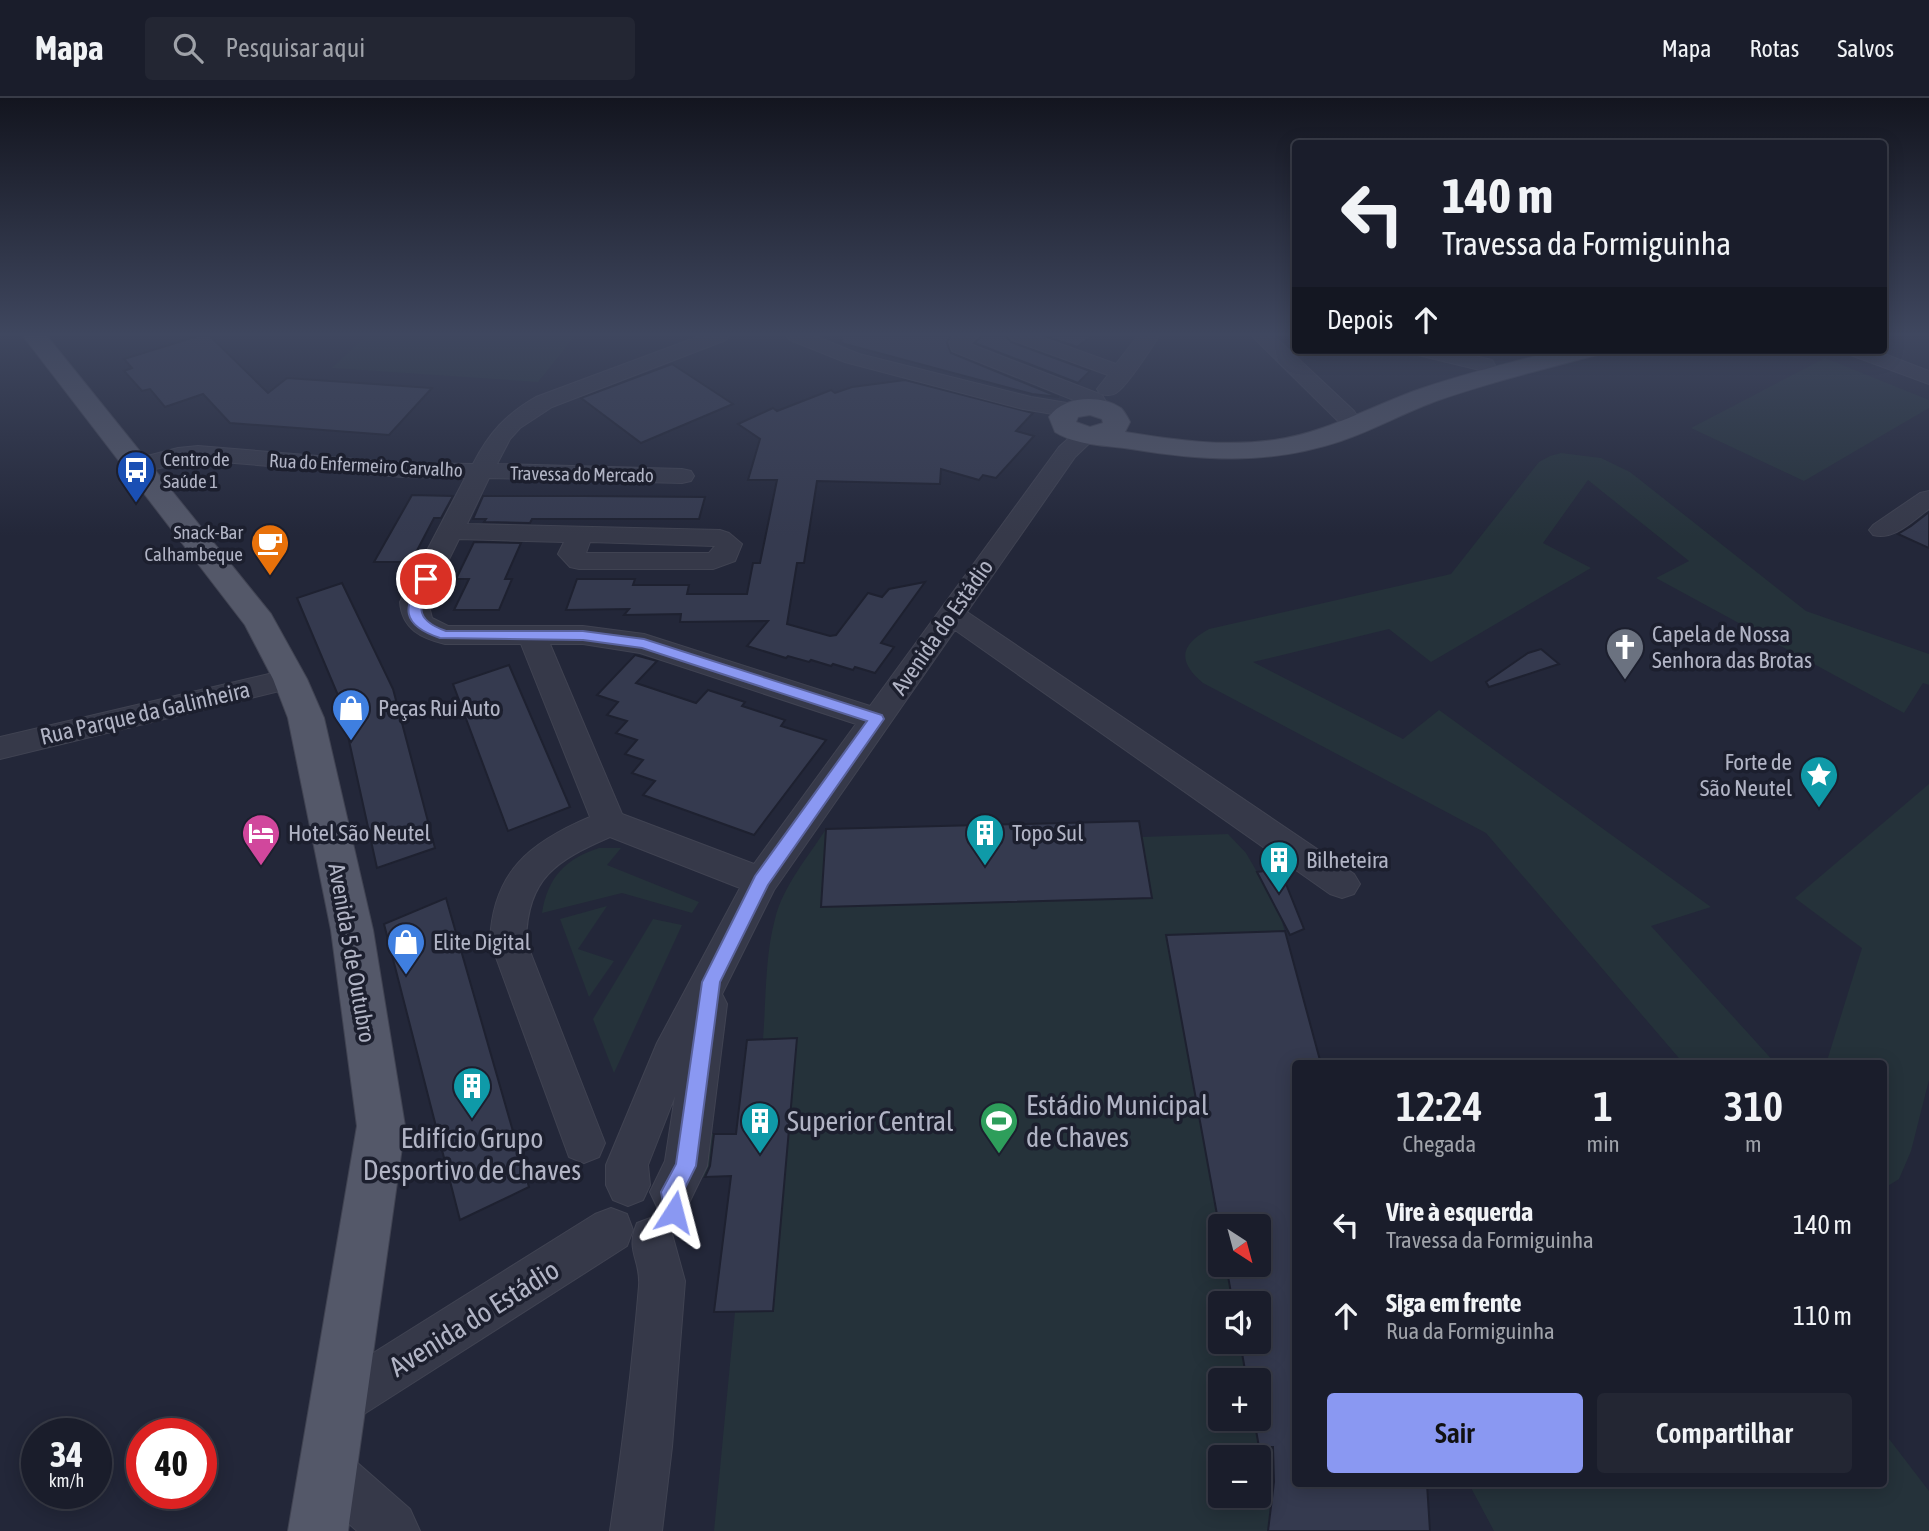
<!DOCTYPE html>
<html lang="pt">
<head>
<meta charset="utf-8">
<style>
  body { margin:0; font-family:"Asap Condensed",sans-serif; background:#232633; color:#f1f3f6; height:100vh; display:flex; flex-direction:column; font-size:26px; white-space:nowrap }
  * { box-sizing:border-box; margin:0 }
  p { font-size:23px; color:#9fa2a9 }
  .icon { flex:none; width:38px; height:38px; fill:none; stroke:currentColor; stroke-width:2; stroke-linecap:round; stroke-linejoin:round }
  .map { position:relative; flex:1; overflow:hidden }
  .side { position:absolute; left:1292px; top:962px; width:595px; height:427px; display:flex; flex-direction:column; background:#1a1d2b; border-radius:7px; box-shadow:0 4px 18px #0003,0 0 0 2px #383b47 }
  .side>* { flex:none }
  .banner { position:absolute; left:1292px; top:42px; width:595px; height:214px; border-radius:7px; box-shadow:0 4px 18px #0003,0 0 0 2px #383b47; background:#1a1d2b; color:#f1f3f6; overflow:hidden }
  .needle { width:46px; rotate:144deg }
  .buttons { position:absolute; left:1208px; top:1116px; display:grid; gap:14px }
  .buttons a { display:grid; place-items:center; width:63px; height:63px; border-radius:7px; background:#1a1d2b; box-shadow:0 4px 18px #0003,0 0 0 2px #383b47; font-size:35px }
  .speed { position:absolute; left:21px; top:1320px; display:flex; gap:14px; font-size:35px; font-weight:700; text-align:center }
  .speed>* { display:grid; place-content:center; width:91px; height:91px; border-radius:50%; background:#1a1d2b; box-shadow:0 4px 18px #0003,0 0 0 2px #383b47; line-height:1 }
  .speed small { font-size:18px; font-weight:400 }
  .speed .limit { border:10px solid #d22; background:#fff; color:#111 }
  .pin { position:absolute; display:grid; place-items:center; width:60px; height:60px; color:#fff; margin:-30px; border:4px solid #fff; border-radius:50%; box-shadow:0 2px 7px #0007 }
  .me { position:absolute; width:77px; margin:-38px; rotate:9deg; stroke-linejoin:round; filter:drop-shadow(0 0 5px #0008) }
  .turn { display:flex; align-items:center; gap:24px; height:147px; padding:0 35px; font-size:32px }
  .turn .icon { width:91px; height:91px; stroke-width:2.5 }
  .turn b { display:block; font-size:49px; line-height:60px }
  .then { display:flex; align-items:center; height:66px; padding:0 35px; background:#0003; gap:14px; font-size:26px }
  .eta { display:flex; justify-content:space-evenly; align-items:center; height:119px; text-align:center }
  .eta b { font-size:42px; font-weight:600; line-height:49px }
  .action { display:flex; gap:14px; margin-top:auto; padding:14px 35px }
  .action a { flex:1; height:80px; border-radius:7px; background:#8a98f2; color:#111; font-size:28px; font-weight:600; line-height:80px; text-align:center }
  .action a+a { background:#232633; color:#f1f3f6 }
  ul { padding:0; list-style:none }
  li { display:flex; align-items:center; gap:21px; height:91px; padding:0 35px }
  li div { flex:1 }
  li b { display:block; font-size:26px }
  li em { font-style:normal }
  header { display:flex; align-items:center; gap:42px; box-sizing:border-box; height:98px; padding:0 35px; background:#1a1d2b; border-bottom:2px solid #383b47 }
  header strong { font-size:33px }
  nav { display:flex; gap:38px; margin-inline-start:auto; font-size:24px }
  .search { width:490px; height:63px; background:#232633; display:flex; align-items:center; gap:18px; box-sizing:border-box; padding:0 24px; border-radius:7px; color:#9fa2a9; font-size:26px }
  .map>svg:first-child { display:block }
  .green { fill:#25323a; fill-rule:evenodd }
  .building { fill:#353a4f; stroke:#1e2130; stroke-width:2 }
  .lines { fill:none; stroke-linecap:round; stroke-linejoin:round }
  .minor-casing { stroke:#404352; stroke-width:2 }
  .major-casing { stroke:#404352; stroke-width:2 }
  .minor { fill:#363949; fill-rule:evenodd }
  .major { fill:#545869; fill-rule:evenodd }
  .route { fill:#8a98f2; stroke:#5a639d; stroke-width:2 }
  .labels { text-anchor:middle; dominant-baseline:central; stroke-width:7; stroke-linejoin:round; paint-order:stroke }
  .far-poi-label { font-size:19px; fill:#b1b4c5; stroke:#1c1f2e; text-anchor:start }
  .far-street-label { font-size:19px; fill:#b1b4c5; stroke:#1c1f2e }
  .street-label { font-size:23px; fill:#b1b4c5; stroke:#1c1f2e }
  .poi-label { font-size:23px; fill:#b1b4c5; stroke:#1c1f2e; text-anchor:start }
  .near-poi-label { font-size:28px; fill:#b1b4c5; stroke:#1c1f2e; text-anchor:start }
  .near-street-label { font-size:28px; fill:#b1b4c5; stroke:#1c1f2e }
</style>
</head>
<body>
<header>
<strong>Mapa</strong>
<div class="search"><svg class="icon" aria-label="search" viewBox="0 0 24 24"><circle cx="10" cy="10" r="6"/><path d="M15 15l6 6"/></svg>Pesquisar aqui</div>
<nav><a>Mapa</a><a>Rotas</a><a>Salvos</a></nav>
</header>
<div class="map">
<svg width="1929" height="1433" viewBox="0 0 1929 1433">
  <rect width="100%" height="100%" fill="#232739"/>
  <g class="green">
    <path d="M366,238h209l-37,46 -206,-14z"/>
    <path d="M1825,260l104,42v8l-125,73 -113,-53z"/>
    <path d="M1561,355l40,5 29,14 176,139 123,43v31l-6,-2 -19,30 -248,-135 33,-17 -101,-81 -45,63 48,25 -160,94 -42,-33 -136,33 150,77 36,-29 272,197 -60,19 125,138h-92l-198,-231 -283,-150c-26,-22 -23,-38 6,-54l242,-55 88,-112 11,-6z"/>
    <path d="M1929,686v296l-18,71 -12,28 -16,10v-125h-57l36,-116 -67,-50z"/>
    <path d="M1139,723l3,16 86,-3 18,19 11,19 23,-3 19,46 -18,3 40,146h-26v420h132l3,47h-716l21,-219h-21l17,-135h-31l6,-43 30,-1 11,-93 16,-1c3,-38 2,-84 12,-120 8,-33 33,-62 51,-90zM1220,1129h38v38h-38zM1220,1206h38v38h-38zM1220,1283h38v38h-38zM1220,1360h38v38h-38z"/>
    <path d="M599,750h22l-14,17 92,37 -7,11 -70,-20 -80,20c6,-36 23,-54 57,-65z"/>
    <path d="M607,808l-29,43 36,12 -25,36 -29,-78z"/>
    <path d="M653,821l29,6 -68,148 -21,-54z"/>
    <path d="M1883,1333l46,60v40h-435l-25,-47h414z"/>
  </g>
  <g class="building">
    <path d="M198,238h12l58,57 19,-15 145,10 -43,47 -159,-12 -27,-29 -38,13 -15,-18 -8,2 -18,-20 8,-3 -8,-9z"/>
    <path d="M842,238h109l-4,7 4,10 108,44 -27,-3 -191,-51z"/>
    <path d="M981,238h25l5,6 79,29 -12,12 -103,-40z"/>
    <path d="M1045,238h47l-15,11z"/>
    <path d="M672,266l61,40 -92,39 -60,-45z"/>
    <path d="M905,282l128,33 -17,18 18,5 -38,42 -13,-3 -4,5 -38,-11 -1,15 -123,-3 -13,82h-7l-10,61 43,12 6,-1 32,-42 14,4 7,-8 36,-7 -44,61 13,4 -19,26 -20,-6 -2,3 -20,-6 -2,2 -20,-6 -2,2 -21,-6 -2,2 -39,-12 21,-25 -88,1 1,-8 -57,1 5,-6 -63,1 11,-31h58l-2,6h56l-2,9h60l6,-31h7l17,-83h-29l12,-41 -22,-15 35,-16 4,3 54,-21 4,3 17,-6z"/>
    <path d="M412,397l41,1 -12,22h-7l-23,44h-37z"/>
    <path d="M483,398h100l122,1 -6,22h-167l-2,4 -46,-1 2,-3h-13z"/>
    <path d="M1929,414v36l-31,-14 13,-8z"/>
    <path d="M474,444l47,1 -16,36h7l-13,31h-45l15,-31h-13z"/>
    <path d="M342,485l51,106 42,159 -58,20 -31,-141 5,-1 -54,-128z"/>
    <path d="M1541,551l18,15 -70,23 -3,-5 42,-29z"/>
    <path d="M635,557l22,6 -21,22 60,20 12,-13 37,12 -3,4 43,14 -4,6 45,14 -72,95 -111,-40 12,-14 -23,-8 11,-13 -18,-6 12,-14 -21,-7 11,-12 -20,-6 11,-13 -21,-7z"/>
    <path d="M509,567l61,142 -62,24 -55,-147z"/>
    <path d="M1139,723l13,77 -331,9 5,-78z"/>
    <path d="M1280,771l24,60 -14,6 -33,-63z"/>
    <path d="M446,800l83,289 -69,33 -76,-296z"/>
    <path d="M1285,833l36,133h-26v420h132l3,47h-162l6,-49 -1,-35h-14l-5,-28h4v-38h-11l-7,-39h18v-38h-25l-7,-39h32v-38h-38v4l-54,-296z"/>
    <path d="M797,940l-24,273 -59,1 17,-136 -26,1 5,-11 4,-32h22l11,-94z"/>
  </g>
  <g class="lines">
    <defs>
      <g id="minor">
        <path d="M700,238h29l-3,4 -174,67 -32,21 -10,11 -13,25 185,5 9,2 3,5 -3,5 -9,2 -193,-5 -22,46 253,6 9,3 13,11 -7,17 -22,8h-134l-9,-2 -12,-13 6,-12 -105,-3 -31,63 4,16 16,8h135l61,8 226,72 189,-259 19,-17h16l4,5 -23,22 -108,155 387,262 6,10 -6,10 -12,4 -12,-4 -375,-264 -181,260 -52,104 5,10 -20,162 -20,41 -15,7 -15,-7 -7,-15 15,-31 10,-65 -27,69 2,20 -7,15 -15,6 -15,-6 -7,-15v-20l51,-122 83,-155 -130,-51c-55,24 -82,41 -84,104l79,202 -6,14 -15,6 -15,-6 -79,-216c3,-69 39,-98 100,-124l-69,-173h-76c-24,-6 -43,-15 -45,-42l65,-124 -62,-1 -205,-17 -62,13 -8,-2 -4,-5 4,-5 50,-13 20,-2 205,17 70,1c16,-31 33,-50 63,-67zM590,444l124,4h1l-6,7h-123zM550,546h33l57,9 216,71 -102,140 -132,-50z"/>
        <path d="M787,238h28l44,18 172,43 48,8 3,5 -3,5 -8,2 -48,-8 -178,-47 -55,-22z"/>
        <path d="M954,238h24l-8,8 132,51 3,5 -3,5h-16l-134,-54 -3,-9z"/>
        <path d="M1009,238h29l78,28 22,-28h21c-9,14 -31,49 -43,57 -4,3 -11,2 -16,1l-3,-5 11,-14 -96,-35z"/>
        <path d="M1252,238h22l80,75 3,5 -3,5h-16z"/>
        <path d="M1411,252h37l44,10 3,5 -3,5 -8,1 -70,-17z"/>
        <path d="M1845,252h29l55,21v13l-81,-30z"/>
        <path d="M1929,393v18c-17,12 -35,32 -56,26l-4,-5 4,-5 47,-32z"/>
        <path d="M290,571l10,3 5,7 -5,7 -300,73v-22z"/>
        <path d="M611,1110l16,6 6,16 -6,16 -274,175 -17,7 -17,-7 -7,-17 7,-17 276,-173z"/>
        <path d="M653,1119l16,6 16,58 -13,166 -10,84h-52c12,-81 22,-163 29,-245 2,-27 -14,-34 -2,-63z"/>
        <path d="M327,1347l18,7 65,57 10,22h-63l-48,-43 -7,-18 7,-18z"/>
      </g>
      <g id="major">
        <path d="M23,238h24l224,278 36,65 17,39 49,212 32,196 -57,405h-60l69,-405 -26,-196 -43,-212 -15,-39 -28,-54z"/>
        <path d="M1559,252h41l-3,5c-53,14 -107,27 -158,45 -34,12 -65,30 -98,41 -72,24 -136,20 -210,8 -25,-4 -54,-3 -76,-17l-6,-15c14,-21 51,-23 72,-9 3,3 7,10 9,14l-5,10c50,8 98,15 149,8 52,-7 97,-34 146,-51 46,-16 93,-27 139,-39zM1090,317l12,4 1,4 -13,4 -14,-5 2,-5z"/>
      </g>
    </defs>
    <use href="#minor" class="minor-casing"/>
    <use href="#major" class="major-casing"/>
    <use href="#minor" class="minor"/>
    <use href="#major" class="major"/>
  </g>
  <linearGradient id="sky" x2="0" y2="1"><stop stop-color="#13151f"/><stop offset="0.54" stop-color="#3f475f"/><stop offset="1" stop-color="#3f475f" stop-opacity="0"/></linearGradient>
  <rect width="1929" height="438" fill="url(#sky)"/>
  <path class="route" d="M426,477l7,4c-14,26 -21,40 13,52h137l61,8 238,76 2,4 -116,166 -48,97 -24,184 -14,28 2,18 -3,7 -7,4 -8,-4 -5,-27 15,-28 26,-182 53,-106 112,-155 -225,-73 -59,-8 -143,-2c-39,-13 -38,-30 -18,-62z"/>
  <defs>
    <symbol id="bus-pin" viewBox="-11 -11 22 30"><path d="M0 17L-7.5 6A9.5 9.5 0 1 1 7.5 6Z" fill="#1a4fb4" stroke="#1c1f2e"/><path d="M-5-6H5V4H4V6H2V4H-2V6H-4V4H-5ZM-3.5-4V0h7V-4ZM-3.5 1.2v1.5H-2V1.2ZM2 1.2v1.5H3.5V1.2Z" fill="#fff"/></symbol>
    <symbol id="cafe-pin" viewBox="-11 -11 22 30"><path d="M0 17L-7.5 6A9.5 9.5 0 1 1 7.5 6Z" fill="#e8710a" stroke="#1c1f2e"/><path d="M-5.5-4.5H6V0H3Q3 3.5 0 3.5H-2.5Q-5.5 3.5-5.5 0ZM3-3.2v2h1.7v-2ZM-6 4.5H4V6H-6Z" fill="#fff"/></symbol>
    <symbol id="church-pin" viewBox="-11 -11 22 30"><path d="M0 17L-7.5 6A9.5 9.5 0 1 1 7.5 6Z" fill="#6b7280" stroke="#1c1f2e"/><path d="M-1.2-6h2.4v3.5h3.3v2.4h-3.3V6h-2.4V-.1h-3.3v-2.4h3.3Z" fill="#fff"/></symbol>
    <symbol id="shop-pin" viewBox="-11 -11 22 30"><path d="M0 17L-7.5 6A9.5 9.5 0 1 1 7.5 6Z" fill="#3f7fe0" stroke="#1c1f2e"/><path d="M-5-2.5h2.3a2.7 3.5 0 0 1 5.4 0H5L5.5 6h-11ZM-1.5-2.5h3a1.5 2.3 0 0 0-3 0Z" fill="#fff"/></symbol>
    <symbol id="sight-pin" viewBox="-11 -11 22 30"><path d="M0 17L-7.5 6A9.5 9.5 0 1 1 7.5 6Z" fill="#0f9aa8" stroke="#1c1f2e"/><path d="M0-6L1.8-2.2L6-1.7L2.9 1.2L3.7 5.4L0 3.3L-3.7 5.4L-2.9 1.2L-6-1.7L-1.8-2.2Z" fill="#fff"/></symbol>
    <symbol id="hotel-pin" viewBox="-11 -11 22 30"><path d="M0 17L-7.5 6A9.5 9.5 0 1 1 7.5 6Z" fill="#d1479c" stroke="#1c1f2e"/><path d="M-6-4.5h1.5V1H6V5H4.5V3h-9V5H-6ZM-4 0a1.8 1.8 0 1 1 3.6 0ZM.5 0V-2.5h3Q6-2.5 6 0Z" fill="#fff"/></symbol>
    <symbol id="building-pin" viewBox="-11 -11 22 30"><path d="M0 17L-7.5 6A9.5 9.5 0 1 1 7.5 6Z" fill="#0f9aa8" stroke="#1c1f2e"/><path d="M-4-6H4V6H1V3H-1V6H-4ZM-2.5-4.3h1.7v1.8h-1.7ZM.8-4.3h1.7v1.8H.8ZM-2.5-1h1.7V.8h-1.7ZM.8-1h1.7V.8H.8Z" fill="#fff"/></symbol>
    <symbol id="stadium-pin" viewBox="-11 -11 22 30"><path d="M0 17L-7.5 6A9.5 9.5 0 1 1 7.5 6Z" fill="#2e9e5b" stroke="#1c1f2e"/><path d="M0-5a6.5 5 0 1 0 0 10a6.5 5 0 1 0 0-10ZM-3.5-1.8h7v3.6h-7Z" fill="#fff"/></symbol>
  </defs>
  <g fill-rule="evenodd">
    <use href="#bus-pin" x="114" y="350" width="44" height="60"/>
    <use href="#cafe-pin" x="248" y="423" width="44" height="60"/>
    <use href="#church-pin" x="1603" y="527" width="44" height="60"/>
    <use href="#shop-pin" x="329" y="588" width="44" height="60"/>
    <use href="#sight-pin" x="1797" y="655" width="44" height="60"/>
    <use href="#hotel-pin" x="239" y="713" width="44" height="60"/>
    <use href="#building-pin" x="963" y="713" width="44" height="60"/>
    <use href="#building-pin" x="1257" y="740" width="44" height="60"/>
    <use href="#shop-pin" x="384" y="822" width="44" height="60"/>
    <use href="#building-pin" x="450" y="966" width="44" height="60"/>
    <use href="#building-pin" x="738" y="1001" width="44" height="60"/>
    <use href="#stadium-pin" x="977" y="1001" width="44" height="60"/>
  </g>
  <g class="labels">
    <g class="far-poi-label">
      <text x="163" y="361">Centro de<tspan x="163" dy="22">Saúde 1</tspan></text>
      <text x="243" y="434" text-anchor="end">Snack-Bar<tspan x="243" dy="22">Calhambeque</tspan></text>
    </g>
    <g class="far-street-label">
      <text transform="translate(366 367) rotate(3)">Rua do Enfermeiro Carvalho</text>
      <text transform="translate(582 376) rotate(1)">Travessa do Mercado</text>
    </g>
    <g class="street-label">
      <text transform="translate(942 529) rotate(-55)">Avenida do Estádio</text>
      <text transform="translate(145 615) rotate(-13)">Rua Parque da Galinheira</text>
      <text transform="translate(352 855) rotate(80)">Avenida 5 de Outubro</text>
    </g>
    <g class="poi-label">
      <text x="1652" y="536">Capela de Nossa<tspan x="1652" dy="26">Senhora das Brotas</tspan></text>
      <text x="378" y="610">Peças Rui Auto</text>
      <text x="1792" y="664" text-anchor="end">Forte de<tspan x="1792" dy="26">São Neutel</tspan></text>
      <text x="288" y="735">Hotel São Neutel</text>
      <text x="1012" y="735">Topo Sul</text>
      <text x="1306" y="762">Bilheteira</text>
      <text x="433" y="844">Elite Digital</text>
    </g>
    <g class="near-poi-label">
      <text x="1026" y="1007">Estádio Municipal<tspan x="1026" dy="32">de Chaves</tspan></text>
      <text x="787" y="1023">Superior Central</text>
      <text x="472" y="1040" text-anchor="middle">Edifício Grupo<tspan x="472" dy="32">Desportivo de Chaves</tspan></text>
    </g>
    <g class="near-street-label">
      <text transform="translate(474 1220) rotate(-32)">Avenida do Estádio</text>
    </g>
  </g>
</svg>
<div class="buttons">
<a><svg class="needle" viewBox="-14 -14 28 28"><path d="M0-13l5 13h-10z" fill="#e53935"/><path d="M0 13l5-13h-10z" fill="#9fa2a9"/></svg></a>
<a><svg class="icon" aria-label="sound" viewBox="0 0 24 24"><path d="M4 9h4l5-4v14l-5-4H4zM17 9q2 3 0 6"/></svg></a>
<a>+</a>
<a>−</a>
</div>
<div class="speed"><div>34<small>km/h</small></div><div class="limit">40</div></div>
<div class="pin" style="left:426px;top:481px;background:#d93025"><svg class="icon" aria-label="arrive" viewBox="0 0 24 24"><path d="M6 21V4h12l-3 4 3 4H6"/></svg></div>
<svg class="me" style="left:674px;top:1114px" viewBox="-20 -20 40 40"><path d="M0-17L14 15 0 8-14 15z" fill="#8a98f2" stroke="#fff" stroke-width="4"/></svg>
<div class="banner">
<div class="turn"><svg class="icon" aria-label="left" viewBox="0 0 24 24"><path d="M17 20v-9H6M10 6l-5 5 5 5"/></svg><div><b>140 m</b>Travessa da Formiguinha</div></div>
<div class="then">Depois<svg class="icon" aria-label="ahead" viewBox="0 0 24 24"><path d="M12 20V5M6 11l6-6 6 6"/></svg></div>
</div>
<section class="side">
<div class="eta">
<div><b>12:24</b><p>Chegada</p></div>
<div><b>1</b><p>min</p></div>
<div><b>310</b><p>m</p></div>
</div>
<ul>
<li><svg class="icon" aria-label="left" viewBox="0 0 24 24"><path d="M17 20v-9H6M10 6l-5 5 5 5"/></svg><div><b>Vire à esquerda</b><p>Travessa da Formiguinha</p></div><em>140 m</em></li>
<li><svg class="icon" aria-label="ahead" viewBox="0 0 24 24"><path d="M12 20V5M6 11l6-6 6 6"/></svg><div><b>Siga em frente</b><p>Rua da Formiguinha</p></div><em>110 m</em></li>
</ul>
<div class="action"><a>Sair</a><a>Compartilhar</a></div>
</section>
</div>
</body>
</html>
